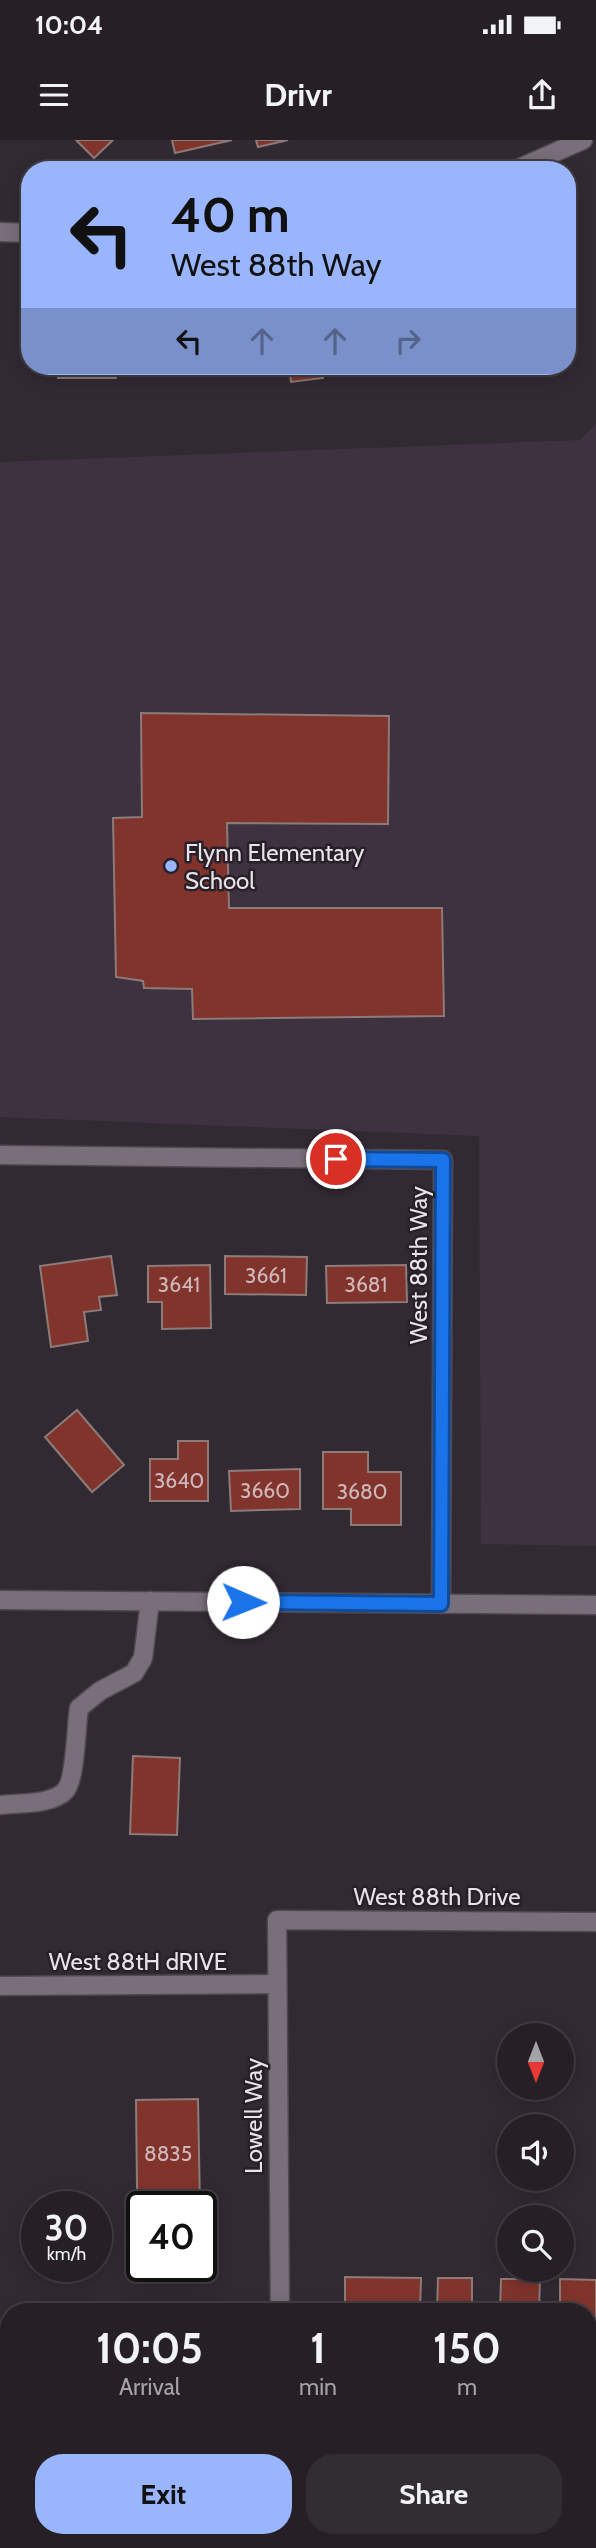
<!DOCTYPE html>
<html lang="en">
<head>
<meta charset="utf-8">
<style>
  body { margin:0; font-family:Cabin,sans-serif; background:#322d32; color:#f1f3f6; height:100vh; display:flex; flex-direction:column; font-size:26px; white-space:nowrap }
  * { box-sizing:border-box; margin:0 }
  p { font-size:23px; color:#a4a3a7 }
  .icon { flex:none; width:38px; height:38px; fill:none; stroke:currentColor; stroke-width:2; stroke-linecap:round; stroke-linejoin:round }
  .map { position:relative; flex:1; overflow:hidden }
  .drawer { position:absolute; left:0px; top:2163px; width:597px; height:245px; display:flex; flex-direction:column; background:#262026; border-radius:28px 28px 0 0; box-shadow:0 4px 18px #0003,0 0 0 2px #423e43 }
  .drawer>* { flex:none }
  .guide { position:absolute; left:21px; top:21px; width:555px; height:214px; border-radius:28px; box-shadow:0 4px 18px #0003,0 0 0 2px #423e43; background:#98b5fd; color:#111; overflow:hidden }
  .needle { width:46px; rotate:180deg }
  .tools { position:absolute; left:497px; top:1883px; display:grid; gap:14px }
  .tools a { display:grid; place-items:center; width:77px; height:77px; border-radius:50%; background:#262026; box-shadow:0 4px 18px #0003,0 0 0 2px #423e43; font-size:35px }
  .speed { position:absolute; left:21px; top:2051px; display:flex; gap:14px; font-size:35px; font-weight:700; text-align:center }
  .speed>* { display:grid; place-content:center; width:91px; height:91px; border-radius:50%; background:#262026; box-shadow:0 4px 18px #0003,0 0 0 2px #423e43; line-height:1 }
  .speed small { font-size:18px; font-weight:400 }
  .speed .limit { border:4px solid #111; border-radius:10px; background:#fff; color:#111 }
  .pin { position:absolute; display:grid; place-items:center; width:60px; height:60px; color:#fff; margin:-30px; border:4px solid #fff; border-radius:50%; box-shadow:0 2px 7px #0007 }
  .me { position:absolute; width:77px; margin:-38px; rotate:91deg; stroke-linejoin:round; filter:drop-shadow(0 0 5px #0008) }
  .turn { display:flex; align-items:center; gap:24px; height:147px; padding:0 35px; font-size:32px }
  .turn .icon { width:91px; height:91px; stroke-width:2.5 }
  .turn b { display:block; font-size:49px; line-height:60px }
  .lanes { display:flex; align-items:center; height:66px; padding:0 35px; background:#0003; justify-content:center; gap:35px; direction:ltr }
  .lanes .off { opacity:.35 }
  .eta { display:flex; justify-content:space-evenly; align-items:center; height:119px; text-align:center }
  .eta b { font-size:42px; font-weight:700; line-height:49px }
  .button { display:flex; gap:14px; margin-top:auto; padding:14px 35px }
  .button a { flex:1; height:80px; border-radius:28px; background:#98b5fd; color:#111; font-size:28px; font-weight:700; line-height:80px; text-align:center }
  .button a+a { background:#322d32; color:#f1f3f6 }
  .status { display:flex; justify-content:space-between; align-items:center; height:49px; padding:0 35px; background:#262026; direction:ltr }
  .status svg { height:19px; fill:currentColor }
  header { display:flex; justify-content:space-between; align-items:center; height:91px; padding:0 35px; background:#262026; font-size:32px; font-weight:700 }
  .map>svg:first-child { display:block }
  .built { fill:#3e3140 }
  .building { fill:#80342c; stroke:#8c7b79; stroke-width:2 }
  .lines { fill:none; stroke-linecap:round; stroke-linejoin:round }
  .minor-casing { stroke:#504851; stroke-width:21 }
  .minor { stroke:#796f7a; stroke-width:18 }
  .route-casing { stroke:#114b97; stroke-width:18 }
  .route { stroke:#1a73e8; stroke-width:12 }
  .poi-dot { fill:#98b5fd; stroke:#282029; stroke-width:2.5 }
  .labels { text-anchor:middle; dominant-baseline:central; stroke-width:5; stroke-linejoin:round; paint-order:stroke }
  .number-label { font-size:21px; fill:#ceb6ba }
  .poi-label { font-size:24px; fill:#e8e2e9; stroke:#282029; text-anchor:start }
  .street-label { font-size:24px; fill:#e8e2e9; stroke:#282029 }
</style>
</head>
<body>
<div class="status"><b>10:04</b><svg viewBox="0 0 49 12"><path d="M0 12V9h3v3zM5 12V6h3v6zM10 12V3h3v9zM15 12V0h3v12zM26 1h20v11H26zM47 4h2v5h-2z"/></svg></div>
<header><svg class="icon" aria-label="menu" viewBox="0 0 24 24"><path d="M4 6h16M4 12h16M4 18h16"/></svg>Drivr<svg class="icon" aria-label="share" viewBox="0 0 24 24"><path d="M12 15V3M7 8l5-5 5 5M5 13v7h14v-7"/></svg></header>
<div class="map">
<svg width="596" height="2408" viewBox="0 0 596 2408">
  <rect width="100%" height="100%" fill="#322a33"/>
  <path class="built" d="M596,284v1122l-115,-2 -2,-408 -479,-19v-655l580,-22z"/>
  <g class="building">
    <path d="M76,0h37l-19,18z"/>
    <path d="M172,0h60l-57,13z"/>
    <path d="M256,0h32l-30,7z"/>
    <rect x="58" y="226" width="58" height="12"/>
    <path d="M289,226h33l1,12 -32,4z"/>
    <path d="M141,573l248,3 -1,108 -161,-1 2,85h213l2,108 -251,3 -1,-30 -48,-1 -1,-7 -27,-4 -3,-159 29,-1z"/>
    <path d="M111,1116l6,39 -18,2 2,13 -17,2 4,29 -37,6 -11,-81z"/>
    <path d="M225,1116l82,1 -1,38 -81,-1z"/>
    <path d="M210,1125l1,63 -49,1v-27h-14v-36z"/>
    <path d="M406,1125l1,37 -80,1 -1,-37z"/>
    <path d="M77,1270l47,55 -32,27 -47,-55z"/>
    <path d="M178,1301h30v60h-58v-42h28z"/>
    <path d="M323,1312h45v20h33v53h-50v-16h-28z"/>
    <path d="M300,1329v40l-69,2 -2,-40z"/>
    <path d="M133,1616l47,2 -3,77 -47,-1z"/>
    <path d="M198,1959l2,108h-58v59h59v5l-63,1 -2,-172z"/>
    <path d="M345,2137l76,1 -1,34h-75z"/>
    <path d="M438,2138h34v34h-35z"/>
    <path d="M501,2139h39l-1,33h-39z"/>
    <path d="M560,2139l36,1v205h-8v-173h-28z"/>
  </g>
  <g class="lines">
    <defs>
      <g id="minor">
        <path d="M515,30l68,-30"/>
        <path d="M0,92l30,1"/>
        <path d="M0,1015l443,5 -2,444"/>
        <path d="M0,1460l596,5"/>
        <path d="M0,1665c17,-2 52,0 65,-14 11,-11 11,-66 14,-83l21,-17 34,-18 9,-15 7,-57"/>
        <path d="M0,1846l277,-2"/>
        <path d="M280,2172l-3,-392 319,2"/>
        <path d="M0,2234h9"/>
        <path d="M588,2387h8"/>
      </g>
    </defs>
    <use href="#minor" class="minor-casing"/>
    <use href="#minor" class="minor"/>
  </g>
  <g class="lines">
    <defs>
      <path id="route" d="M243,1462l198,2 2,-444 -107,-1"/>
    </defs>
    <use href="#route" class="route-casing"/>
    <use href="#route" class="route"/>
  </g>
  <circle class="poi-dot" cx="171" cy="726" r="7"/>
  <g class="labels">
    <g class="number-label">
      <text x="266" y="1135">3661</text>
      <text x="179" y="1144">3641</text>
      <text x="366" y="1144">3681</text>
      <text x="179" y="1340">3640</text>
      <text x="265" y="1350">3660</text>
      <text x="362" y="1351">3680</text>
      <text x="168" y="2013">8835</text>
    </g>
    <g class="poi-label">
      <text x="185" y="712">Flynn Elementary<tspan x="185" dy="28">School</tspan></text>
    </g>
    <g class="street-label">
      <text transform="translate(418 1125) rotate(-90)">West 88th Way</text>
      <text x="437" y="1756">West 88th Drive</text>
      <text x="138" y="1821">West 88tH dRIVE</text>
      <text transform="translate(253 1976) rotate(-90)">Lowell Way</text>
    </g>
  </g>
</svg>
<div class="tools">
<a><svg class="needle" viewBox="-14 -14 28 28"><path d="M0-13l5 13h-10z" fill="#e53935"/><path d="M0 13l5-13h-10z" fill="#a4a3a7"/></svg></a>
<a><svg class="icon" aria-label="sound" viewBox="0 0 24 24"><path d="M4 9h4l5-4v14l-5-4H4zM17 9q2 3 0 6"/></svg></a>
<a><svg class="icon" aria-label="search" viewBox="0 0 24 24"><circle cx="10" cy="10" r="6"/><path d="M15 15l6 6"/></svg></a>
</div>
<div class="speed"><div>30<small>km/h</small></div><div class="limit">40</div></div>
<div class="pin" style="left:336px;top:1019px;background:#d93025"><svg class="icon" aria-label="arrive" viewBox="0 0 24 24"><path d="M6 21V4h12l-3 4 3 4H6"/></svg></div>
<svg class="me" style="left:243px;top:1462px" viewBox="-20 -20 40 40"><circle r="19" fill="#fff"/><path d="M0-13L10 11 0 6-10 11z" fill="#1a73e8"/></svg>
<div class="guide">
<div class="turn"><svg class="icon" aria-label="left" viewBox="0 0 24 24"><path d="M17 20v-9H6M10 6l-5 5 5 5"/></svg><div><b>40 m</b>West 88th Way</div></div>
<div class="lanes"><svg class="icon" aria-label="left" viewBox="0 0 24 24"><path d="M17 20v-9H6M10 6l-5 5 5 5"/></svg><svg class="icon off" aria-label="ahead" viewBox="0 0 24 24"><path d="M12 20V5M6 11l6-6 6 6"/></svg><svg class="icon off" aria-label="ahead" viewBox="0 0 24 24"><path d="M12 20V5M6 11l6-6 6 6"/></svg><svg class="icon off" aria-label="right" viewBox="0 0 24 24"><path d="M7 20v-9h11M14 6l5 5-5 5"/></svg></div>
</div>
<section class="drawer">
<div class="eta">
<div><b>10:05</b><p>Arrival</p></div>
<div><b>1</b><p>min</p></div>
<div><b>150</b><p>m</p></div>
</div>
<div class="button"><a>Exit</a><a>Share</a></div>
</section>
</div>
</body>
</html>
